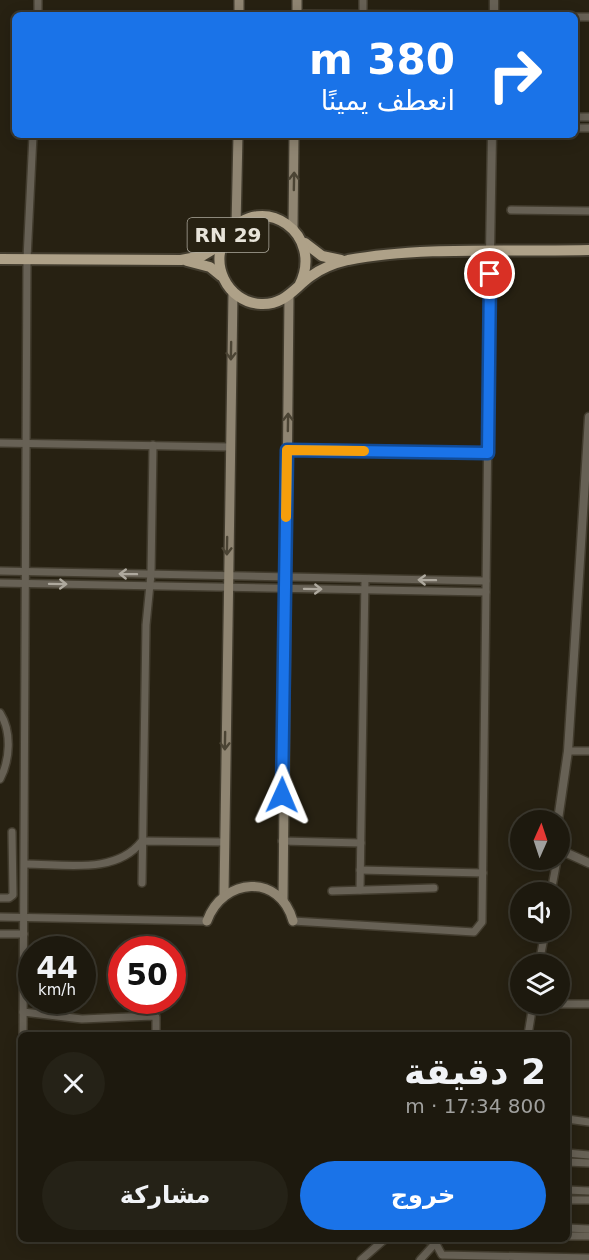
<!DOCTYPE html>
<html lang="ar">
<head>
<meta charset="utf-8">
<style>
  body { margin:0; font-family:"DejaVu Sans","Noto Naskh Arabic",sans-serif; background:#252217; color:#f1f3f6; direction:rtl; height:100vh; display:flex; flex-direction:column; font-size:22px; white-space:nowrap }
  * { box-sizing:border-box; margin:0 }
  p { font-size:20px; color:#a0a09e }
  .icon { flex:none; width:33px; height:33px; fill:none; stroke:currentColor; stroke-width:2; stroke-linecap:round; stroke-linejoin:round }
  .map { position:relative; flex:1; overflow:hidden; direction:ltr }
  .drawer { position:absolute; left:18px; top:1032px; width:552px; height:210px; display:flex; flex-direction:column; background:#1d190e; border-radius:9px; box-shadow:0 3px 15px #0003,0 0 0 2px #3b382e; direction:rtl }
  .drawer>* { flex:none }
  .hud { position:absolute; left:12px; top:12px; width:566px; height:126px; border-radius:9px; box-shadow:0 3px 15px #0003,0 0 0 2px #3b382e; direction:rtl; background:#1a73e8; color:#fff; overflow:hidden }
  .needle { width:39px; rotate:3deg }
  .buttons { position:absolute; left:510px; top:810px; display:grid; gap:12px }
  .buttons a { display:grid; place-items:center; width:60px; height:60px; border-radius:50%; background:#1d190e; box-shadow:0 3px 15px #0003,0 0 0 2px #3b382e; font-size:30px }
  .speed { position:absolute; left:18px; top:936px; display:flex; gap:12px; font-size:30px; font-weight:700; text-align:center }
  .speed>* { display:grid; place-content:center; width:78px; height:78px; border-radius:50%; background:#1d190e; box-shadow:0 3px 15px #0003,0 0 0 2px #3b382e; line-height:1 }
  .speed small { font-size:15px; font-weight:400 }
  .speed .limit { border:9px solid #d22; background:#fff; color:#111 }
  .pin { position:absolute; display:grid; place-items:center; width:51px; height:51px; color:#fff; margin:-26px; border:3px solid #fff; border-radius:50%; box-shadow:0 2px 6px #0007 }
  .me { position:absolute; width:66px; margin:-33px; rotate:1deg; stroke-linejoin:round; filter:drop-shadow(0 0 4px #0008) }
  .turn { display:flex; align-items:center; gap:21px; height:126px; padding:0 24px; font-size:27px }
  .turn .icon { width:78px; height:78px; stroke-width:2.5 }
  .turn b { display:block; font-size:42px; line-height:51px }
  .round { display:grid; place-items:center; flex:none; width:63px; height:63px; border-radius:32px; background:#252217 }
  .summary { display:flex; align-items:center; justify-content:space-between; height:102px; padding:0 24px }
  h1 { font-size:36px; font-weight:800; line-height:45px }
  .primary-button { display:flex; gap:12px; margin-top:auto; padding:12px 24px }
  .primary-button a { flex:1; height:69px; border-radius:36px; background:#1a73e8; color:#fff; font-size:24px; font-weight:800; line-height:69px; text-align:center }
  .primary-button a+a { background:#252217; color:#f1f3f6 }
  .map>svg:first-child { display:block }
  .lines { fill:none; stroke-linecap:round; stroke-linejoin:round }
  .minor-casing { stroke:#423c2e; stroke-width:10 }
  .tertiary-casing { stroke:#423c2e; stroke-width:11 }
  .secondary-casing { stroke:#423c2e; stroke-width:12 }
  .primary-casing { stroke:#423c2e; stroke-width:14 }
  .minor { stroke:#676155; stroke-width:7 }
  .tertiary { stroke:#676155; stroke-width:8 }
  .secondary { stroke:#8f8572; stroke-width:9 }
  .primary { stroke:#aea188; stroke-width:10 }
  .oneway { stroke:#4b4434 }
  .oneway2 { stroke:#aea99e }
  .route-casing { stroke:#114b97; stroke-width:15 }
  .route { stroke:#1a73e8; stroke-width:10 }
  .slow { stroke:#f59e0b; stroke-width:10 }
  .labels { text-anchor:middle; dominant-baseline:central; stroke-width:6; stroke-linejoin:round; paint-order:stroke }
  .shield { fill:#272112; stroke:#aeaa9e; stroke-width:1.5 }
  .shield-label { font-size:20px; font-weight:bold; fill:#e8e4da }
</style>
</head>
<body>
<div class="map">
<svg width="589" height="1260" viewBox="0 0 589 1260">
  <rect width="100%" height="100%" fill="#272112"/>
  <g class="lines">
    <defs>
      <g id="minor">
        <path d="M297,14l134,1"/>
        <path d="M363,14v-14"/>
        <path d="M38,15v-15"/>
        <path d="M574,17h15"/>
        <path d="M574,117h15"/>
        <path d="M574,128h15"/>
        <path d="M511,210l78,1"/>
        <path d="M0,443l229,4"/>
        <path d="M287,450l201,3"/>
        <path d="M0,571l486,10"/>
        <path d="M0,583l486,9"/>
        <path d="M0,713c12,19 10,47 0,66"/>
        <path d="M568,751h21"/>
        <path d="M282,841l79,2"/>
        <path d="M25,864c39,0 91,11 117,-23l82,1"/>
        <path d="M360,870l123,3"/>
        <path d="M142,883l4,-258 5,-51 2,-129"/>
        <path d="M360,890l5,-311"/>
        <path d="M332,891l102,-3"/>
        <path d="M551,892l6,-32"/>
        <path d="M0,898h9l4,-3 -1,-63"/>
        <path d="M0,917l207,4"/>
        <path d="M293,921l181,11 8,-10 8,-670"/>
        <path d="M0,934h24"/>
        <path d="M539,964l6,-32"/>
        <path d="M533,1004h56"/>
        <path d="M23,1012l59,7 71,-3 3,1v18"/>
        <path d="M23,1035l4,-776 6,-124"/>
        <path d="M528,1035l5,-31"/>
        <path d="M567,1119l22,3"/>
        <path d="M567,1153l22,2"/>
        <path d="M567,1162l22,1"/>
        <path d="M567,1190l22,1"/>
        <path d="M567,1200h22"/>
        <path d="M567,1228l22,1"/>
        <path d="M567,1236h22"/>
        <path d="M425,1239l10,3 7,13 147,3"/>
        <path d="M361,1260l24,-21"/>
        <path d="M420,1260l19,-21"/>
      </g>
      <g id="tertiary">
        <path d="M494,15v-15"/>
        <path d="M490,252l2,-117"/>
        <path d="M558,820l10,-69 21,-334"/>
        <path d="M560,850l29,13"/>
      </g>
      <g id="secondary">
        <path d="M239,15v-15"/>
        <path d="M297,15v-15"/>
        <path d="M236,226l2,-91"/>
        <path d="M293,228l1,-93"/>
        <path d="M224,895l9,-603"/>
        <path d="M283,901l6,-605"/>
        <path d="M207,921c16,-44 73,-48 86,0"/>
      </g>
      <g id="primary">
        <path d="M305,243l17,13 19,4"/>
        <path d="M0,259l181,1 21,-4 20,-12"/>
        <path d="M187,261l23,6 11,9"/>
        <path d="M299,286c27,-52 -37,-96 -71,-52 -21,27 -1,69 33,70 24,1 33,-16 50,-28 11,-8 24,-13 37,-16 74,-14 165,-8 241,-10"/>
      </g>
    </defs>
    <use href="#minor" class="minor-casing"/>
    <use href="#tertiary" class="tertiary-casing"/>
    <use href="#secondary" class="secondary-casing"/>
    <use href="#primary" class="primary-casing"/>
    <use href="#minor" class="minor"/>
    <use href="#tertiary" class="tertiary"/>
    <use href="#secondary" class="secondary"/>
    <use href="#primary" class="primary"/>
  </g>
  <defs><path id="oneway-shaft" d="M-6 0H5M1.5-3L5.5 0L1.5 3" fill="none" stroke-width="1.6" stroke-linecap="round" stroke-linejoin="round" transform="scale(1.5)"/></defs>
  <g class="oneway">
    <use href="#oneway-shaft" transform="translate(294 181) rotate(-89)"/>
    <use href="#oneway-shaft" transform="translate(231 351) rotate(91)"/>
    <use href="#oneway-shaft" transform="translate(288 422) rotate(-89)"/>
    <use href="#oneway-shaft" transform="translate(227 546) rotate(91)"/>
    <use href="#oneway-shaft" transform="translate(225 741) rotate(91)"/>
  </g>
  <g class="oneway2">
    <use href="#oneway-shaft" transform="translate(128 574) rotate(-179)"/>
    <use href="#oneway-shaft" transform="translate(427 580) rotate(-179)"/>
    <use href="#oneway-shaft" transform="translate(58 584) rotate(1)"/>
    <use href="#oneway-shaft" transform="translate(313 589) rotate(1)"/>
  </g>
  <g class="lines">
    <defs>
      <path id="route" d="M282,795l5,-345 201,3 2,-179"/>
    </defs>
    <use href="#route" class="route-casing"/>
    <use href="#route" class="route"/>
    <path class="slow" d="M286,517l1,-67 77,1"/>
  </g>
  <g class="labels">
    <rect class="shield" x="187.5" y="218" width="81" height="34" rx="4.5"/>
    <g class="shield-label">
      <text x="228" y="235">RN 29</text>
    </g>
  </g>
</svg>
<div class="buttons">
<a><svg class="needle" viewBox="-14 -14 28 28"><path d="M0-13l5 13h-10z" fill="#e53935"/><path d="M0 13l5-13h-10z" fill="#a0a09e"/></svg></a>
<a><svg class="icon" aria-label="sound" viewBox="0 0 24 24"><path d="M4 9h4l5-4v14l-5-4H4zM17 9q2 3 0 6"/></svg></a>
<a><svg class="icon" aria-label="layers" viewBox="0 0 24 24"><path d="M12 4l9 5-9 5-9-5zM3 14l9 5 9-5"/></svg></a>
</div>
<div class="speed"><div>44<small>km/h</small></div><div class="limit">50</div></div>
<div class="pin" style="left:490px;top:274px;background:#d93025"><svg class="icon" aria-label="arrive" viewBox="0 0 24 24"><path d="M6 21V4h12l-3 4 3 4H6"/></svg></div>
<svg class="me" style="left:282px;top:795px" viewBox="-20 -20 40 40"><path d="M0-17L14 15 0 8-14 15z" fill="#1a73e8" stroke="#fff" stroke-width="4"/></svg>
<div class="hud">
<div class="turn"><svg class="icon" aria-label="right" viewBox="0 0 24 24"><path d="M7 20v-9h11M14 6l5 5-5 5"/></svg><div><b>380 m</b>انعطف يمينًا</div></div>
</div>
<section class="drawer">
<div class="summary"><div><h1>2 دقيقة</h1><p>800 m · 17:34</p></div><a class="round"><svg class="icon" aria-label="close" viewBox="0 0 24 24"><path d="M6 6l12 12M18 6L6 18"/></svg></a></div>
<div class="primary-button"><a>خروج</a><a>مشاركة</a></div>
</section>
</div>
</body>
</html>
